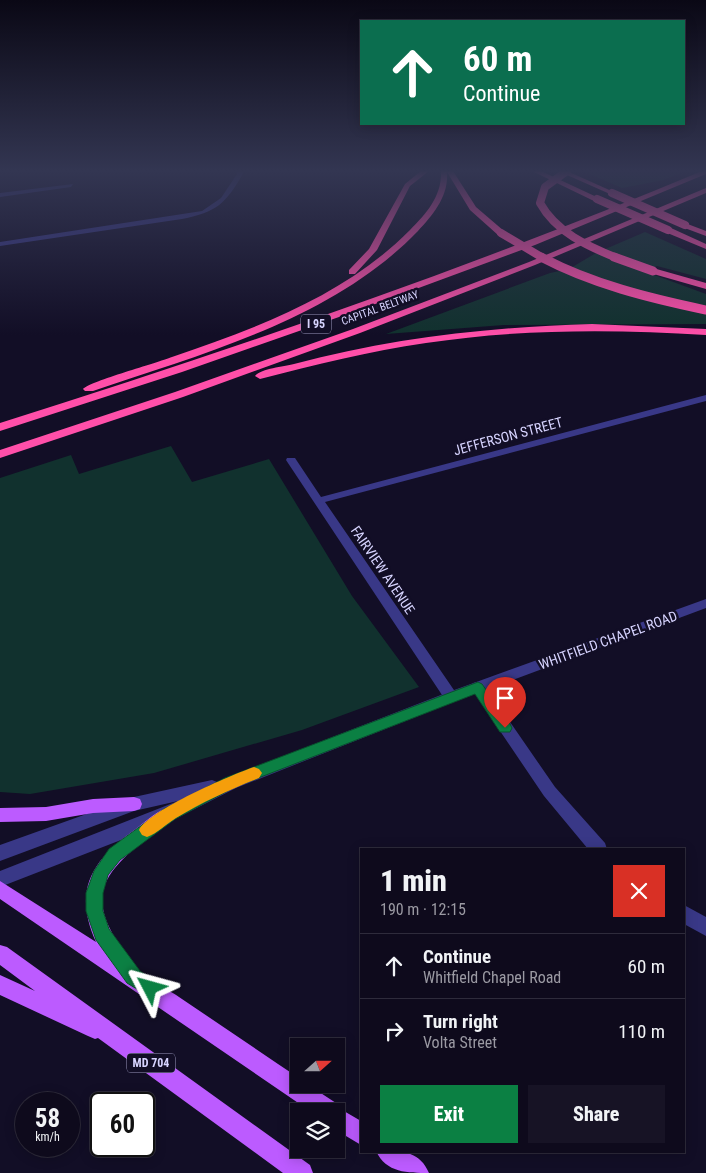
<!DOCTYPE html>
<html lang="en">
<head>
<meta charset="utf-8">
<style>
  body { margin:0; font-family:"Roboto Condensed",sans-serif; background:#171325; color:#f1f3f6; height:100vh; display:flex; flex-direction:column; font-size:19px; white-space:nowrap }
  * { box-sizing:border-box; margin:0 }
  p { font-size:16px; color:#9b9aa3 }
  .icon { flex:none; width:28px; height:28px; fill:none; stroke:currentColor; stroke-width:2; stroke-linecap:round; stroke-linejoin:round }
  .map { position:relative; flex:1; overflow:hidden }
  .side { position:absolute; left:360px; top:848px; width:325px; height:305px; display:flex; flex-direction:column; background:#0e0a1c; border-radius:0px; box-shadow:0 2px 12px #0003,0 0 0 1px #2e2b3b }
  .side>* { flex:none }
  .banner { position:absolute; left:360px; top:20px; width:325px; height:105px; border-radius:0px; box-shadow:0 2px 12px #0003,0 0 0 1px #2e2b3b; background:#0b6e4f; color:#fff; overflow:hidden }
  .needle { width:32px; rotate:69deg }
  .tools { position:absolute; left:290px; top:1038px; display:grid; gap:10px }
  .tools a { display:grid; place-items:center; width:55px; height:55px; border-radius:0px; background:#0e0a1c; box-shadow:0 2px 12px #0003,0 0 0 1px #2e2b3b; font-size:25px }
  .speed { position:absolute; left:15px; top:1092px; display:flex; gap:10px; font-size:25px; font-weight:700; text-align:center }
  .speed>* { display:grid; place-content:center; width:65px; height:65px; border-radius:50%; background:#0e0a1c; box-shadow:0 2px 12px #0003,0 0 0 1px #2e2b3b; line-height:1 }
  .speed small { font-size:12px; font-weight:400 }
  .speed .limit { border:2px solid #111; border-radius:8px; background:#fff; color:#111 }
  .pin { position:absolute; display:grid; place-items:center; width:42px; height:42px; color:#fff; margin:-51px -21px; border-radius:50% 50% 50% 0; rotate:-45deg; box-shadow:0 0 5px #0007 }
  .pin .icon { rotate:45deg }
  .me { position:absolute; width:55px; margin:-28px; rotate:309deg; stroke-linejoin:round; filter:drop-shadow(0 0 4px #0008) }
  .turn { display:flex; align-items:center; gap:18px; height:105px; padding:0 20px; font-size:22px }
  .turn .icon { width:65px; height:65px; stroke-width:2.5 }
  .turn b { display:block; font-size:35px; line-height:42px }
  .round { display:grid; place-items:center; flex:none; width:52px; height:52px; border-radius:0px; background:#171325 }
  .headline { display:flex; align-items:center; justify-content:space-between; height:85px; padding:0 20px }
  h1 { font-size:30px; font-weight:800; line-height:38px }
  .button { display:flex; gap:10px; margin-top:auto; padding:10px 20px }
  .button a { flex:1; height:58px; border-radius:0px; background:#0b8043; color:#fff; font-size:20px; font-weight:800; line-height:58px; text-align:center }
  .button a+a { background:#171325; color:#f1f3f6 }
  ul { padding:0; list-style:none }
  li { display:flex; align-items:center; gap:15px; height:65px; padding:0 20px; border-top:1px solid #2e2b3b }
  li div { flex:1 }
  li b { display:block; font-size:19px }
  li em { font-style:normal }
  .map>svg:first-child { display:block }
  .green { fill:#11312e }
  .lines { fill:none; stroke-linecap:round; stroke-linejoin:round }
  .minor { fill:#393887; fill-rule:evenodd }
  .tertiary { fill:#393887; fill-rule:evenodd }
  .primary { fill:#bc5bff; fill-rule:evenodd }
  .motorway { fill:#ff4fa9; fill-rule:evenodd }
  .motorway-bridge-far1 { stroke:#ff4fa9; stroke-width:8 }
  .motorway-bridge { stroke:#ff4fa9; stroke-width:9 }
  .route { fill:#0b8043; stroke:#07532c }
  .slow { fill:#f59e0b }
  .labels { text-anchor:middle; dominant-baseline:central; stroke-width:5; stroke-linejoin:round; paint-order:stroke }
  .far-street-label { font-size:11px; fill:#d7d4ff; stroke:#120e26 }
  .shield { fill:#120e26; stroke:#9c99be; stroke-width:1 }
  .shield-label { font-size:12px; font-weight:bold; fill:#d7d4ff }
  .street-label { font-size:14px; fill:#d7d4ff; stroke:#120e26 }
</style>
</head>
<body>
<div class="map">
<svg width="706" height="1173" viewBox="0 0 706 1173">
  <rect width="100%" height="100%" fill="#120e26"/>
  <g class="green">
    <path d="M685,171l-21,9 -42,8 -37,-16z"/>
    <path d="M645,232l61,27v20l-49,-13 -11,6 60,22v30l-202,1 -118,9 164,-61 19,-4 27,-16z"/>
    <path d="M171,446l21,36 77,-23 83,137 67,91 -117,43 -148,43 -124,21 -30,-2v-314l71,-23 8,19z"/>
  </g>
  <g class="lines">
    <g class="minor">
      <path d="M236,171h6l1,3c-18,30 -26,38 -61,45l-182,27v-4l202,-31 19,-13 16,-24z"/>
      <path d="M73,184l-2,3 -71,10v-4z"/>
      <path d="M706,395v6l-381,101 131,191 2,4 -2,4 -5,2 -5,-2 -160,-241 1,-2h8l26,39z"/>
      <path d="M478,682l5,1 72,104 50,56 2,6h-19l-44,-53 -71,-105 -2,-4 2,-4z"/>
      <path d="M684,905l22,12v19l-22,-12z"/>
    </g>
    <path class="tertiary" d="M706,599v9l-250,93 -220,87 -61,31 -175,68v-16l178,-70 -44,10 -134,50v-16l134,-48 78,-17 5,2 229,-89z"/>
    <g class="primary">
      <path d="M134,797l6,2 2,5 -2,5 -6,2 -41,2 -47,8 -46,1v-14l46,-1 47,-8z"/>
      <path d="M169,807l6,2 2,5 -2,5c-23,17 -54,35 -68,61 -16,32 12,65 31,89 6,8 31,21 41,28 40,27 80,54 120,81v6h8l29,19 1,4 24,14v24l-25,-15v-19h-26l-310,-212v-18l96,61c-24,-53 -3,-83 41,-114 10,-8 20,-17 32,-21z"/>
      <path d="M0,945l7,2 303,218 3,8h-30l-185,-135 -3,1 -7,-3 -88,-41v-20l35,16 -35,-26z"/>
      <path d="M376,1151c22,0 43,-2 53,22 -21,0 -43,0 -53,-22z"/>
    </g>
    <g class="motorway">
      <path d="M421,171h8l-19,15 -33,64 -22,24h-6v-4l20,-21 36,-65z"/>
      <path d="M441,171h12l23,36 28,24v4h-6l-28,-25 -23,-38c2,24 -14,43 -29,59 -85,88 -213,122 -325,160h-8l-2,-2c8,-8 74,-26 89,-32 85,-29 174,-62 238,-127 17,-17 32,-34 31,-59z"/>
      <path d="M532,171h9l60,28 -7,2z"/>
      <path d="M558,171h9l49,22 -6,1z"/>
      <path d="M702,171h4v3l-171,71 -176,65 -177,62 -182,59v-8c238,-75 472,-156 702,-252z"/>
      <path d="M706,188v5l-171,72 -175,68 -177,64 -183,61v-8l175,-58 178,-63 176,-67z"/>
      <path d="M685,223l21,8v5l-24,-9 -1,-2z"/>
      <path d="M665,228h6l35,16v5l-41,-17z"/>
      <path d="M653,268l53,15v6l-56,-16v-4z"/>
      <path d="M592,324l114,5v6c-94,-6 -187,-6 -280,8 -56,8 -111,22 -166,36l-5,-3c7,-8 28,-9 39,-12 98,-26 197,-37 298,-40z"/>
    </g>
    <g class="motorway-bridge-far1">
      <path d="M567,171l-22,16 -5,16c16,29 47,43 77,55"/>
      <path d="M612,193l73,32"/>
      <path d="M597,199l71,31"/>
      <path d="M501,233l42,25"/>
    </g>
    <g class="motorway-bridge">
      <path d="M541,257c51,27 108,41 165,53"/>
      <path d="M614,257l39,14"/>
    </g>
  </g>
  <linearGradient id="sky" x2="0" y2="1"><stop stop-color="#0a0815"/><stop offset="0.51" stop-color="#333652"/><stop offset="1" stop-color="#333652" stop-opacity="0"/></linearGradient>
  <rect width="706" height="335" fill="url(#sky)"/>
  <path class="route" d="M478,682l4,2 28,40 2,4 -2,4h-10l-25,-38 -240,93 -60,32 -55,41 -12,15 -5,18v18l6,18 31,42 16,11 2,6 -2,6 -6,3 -23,-14 -31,-43 -10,-29v-18l8,-22 15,-22 55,-40 61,-31z"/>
  <path class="slow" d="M254,767l5,2 3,4 -3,5c-28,11 -57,24 -83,40 -10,6 -18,15 -29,19l-5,-2 -3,-5c10,-20 92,-55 115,-63z"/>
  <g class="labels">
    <g class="far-street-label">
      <text transform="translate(380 308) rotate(-20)">CAPITAL BELTWAY</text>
    </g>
    <g class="shield">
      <rect x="301" y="314.5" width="30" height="19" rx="4"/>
      <rect x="127" y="1053.5" width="48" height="19" rx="4"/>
    </g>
    <g class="shield-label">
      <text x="316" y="324">I 95</text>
      <text x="151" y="1063">MD 704</text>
    </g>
    <g class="street-label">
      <text transform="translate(508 436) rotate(-15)">JEFFERSON STREET</text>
      <text transform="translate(383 570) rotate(56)">FAIRVIEW AVENUE</text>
      <text transform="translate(608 640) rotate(-20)">WHITFIELD CHAPEL ROAD</text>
    </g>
  </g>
</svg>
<div class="tools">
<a><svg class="needle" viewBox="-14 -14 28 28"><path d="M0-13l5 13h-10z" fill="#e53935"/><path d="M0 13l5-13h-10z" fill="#9b9aa3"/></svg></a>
<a><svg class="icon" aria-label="layers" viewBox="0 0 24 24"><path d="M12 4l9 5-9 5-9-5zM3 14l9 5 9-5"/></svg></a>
</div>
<div class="speed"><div>58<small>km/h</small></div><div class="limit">60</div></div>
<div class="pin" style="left:505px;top:728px;background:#d93025"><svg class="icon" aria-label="arrive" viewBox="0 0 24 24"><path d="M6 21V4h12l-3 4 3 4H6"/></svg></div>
<svg class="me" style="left:150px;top:988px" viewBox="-20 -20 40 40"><path d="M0-17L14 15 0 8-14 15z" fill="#0b8043" stroke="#fff" stroke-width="4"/></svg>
<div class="banner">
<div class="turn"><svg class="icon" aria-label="ahead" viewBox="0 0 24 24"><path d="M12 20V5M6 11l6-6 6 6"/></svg><div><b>60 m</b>Continue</div></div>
</div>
<section class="side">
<div class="headline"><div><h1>1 min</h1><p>190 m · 12:15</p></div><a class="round" style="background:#d93025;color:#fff"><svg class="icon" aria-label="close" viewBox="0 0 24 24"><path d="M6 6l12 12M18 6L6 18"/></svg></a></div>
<ul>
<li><svg class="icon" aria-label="ahead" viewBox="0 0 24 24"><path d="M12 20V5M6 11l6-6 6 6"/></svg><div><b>Continue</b><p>Whitfield Chapel Road</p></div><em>60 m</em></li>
<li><svg class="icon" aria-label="right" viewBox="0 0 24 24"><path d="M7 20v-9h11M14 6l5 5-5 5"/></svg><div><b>Turn right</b><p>Volta Street</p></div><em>110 m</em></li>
</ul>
<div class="button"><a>Exit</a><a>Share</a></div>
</section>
</div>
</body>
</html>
